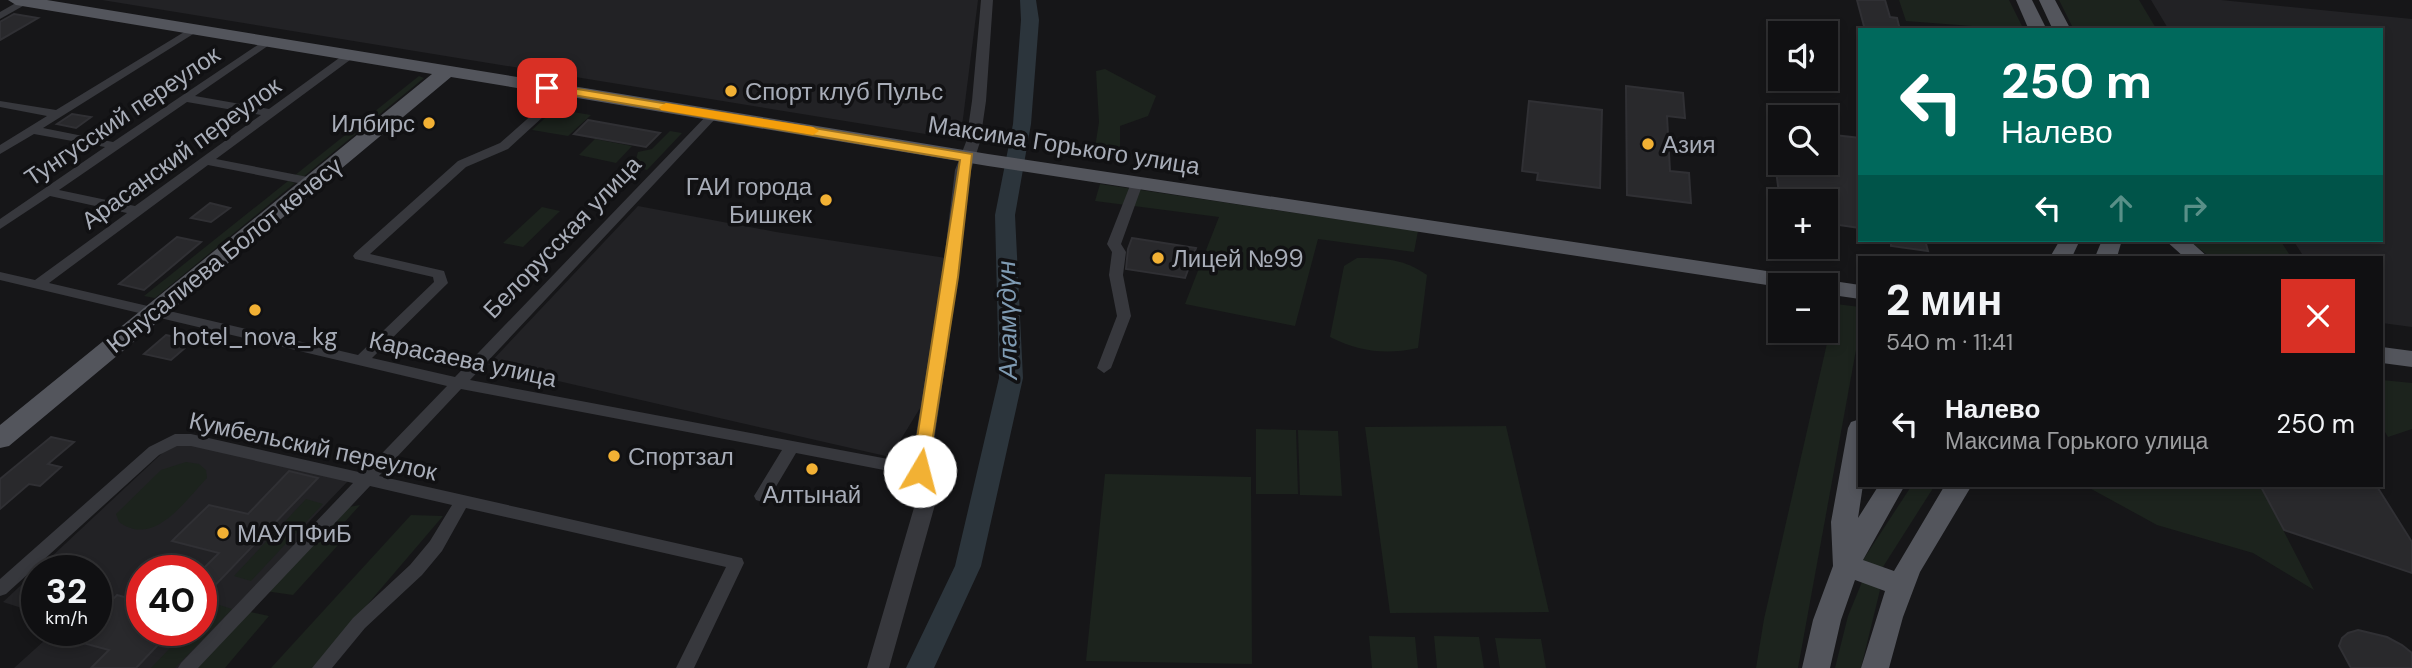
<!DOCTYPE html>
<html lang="ru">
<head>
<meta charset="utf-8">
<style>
  body { margin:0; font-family:"DM Sans",sans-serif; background:#1e1e20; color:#f1f3f6; height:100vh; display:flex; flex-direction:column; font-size:26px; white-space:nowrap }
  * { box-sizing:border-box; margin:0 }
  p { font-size:23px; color:#9c9d9f }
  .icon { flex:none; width:38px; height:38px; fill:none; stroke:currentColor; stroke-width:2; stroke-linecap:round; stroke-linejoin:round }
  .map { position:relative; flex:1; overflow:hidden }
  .drawer { position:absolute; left:1858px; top:256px; width:525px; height:231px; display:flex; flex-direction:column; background:#101012; border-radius:0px; box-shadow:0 4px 10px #0003,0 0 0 2px #303032 }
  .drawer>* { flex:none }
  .banner { position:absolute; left:1858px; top:28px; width:525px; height:214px; border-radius:0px; box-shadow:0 4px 10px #0003,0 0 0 2px #303032; background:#00695c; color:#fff; overflow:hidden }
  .fabs { position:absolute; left:1768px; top:21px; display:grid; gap:14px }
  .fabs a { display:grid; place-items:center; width:70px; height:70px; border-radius:0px; background:#101012; box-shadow:0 4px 10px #0003,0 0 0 2px #303032; font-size:35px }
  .speed { position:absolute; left:21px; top:555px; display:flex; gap:14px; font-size:35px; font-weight:700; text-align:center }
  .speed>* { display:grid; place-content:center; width:91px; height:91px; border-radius:50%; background:#101012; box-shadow:0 4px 10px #0003,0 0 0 2px #303032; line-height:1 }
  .speed small { font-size:18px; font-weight:400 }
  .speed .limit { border:10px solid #d22; background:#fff; color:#111 }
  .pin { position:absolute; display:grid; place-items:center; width:60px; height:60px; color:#fff; margin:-30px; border-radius:14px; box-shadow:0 4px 10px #0006 }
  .me { position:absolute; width:77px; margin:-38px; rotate:8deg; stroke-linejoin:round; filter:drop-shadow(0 0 5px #0008) }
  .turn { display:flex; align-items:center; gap:24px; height:147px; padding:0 28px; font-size:32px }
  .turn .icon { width:91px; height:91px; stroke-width:2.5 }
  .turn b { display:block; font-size:49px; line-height:60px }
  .lanes { display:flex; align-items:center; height:66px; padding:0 28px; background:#0003; justify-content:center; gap:35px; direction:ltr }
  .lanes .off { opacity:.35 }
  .round { display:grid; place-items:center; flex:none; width:74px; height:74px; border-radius:0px; background:#1e1e20 }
  .summary { display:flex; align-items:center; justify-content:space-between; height:119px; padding:0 28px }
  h1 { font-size:42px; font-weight:800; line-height:52px }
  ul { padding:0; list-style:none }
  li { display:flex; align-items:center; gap:21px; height:98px; padding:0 28px }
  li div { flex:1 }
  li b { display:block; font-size:26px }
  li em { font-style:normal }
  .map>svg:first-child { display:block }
  .built { fill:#222225; fill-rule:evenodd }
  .green { fill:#1c231d }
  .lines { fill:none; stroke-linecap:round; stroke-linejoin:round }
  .river { fill:#2c353c; fill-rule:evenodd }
  .building { fill:#29292c; stroke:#303034; stroke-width:2 }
  .minor { fill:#37383d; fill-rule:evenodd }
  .tertiary { fill:#37383d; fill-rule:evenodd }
  .primary { fill:#53555c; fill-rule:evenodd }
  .route { fill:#f2b134; stroke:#9d7322; stroke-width:2 }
  .slow { fill:#f59e0b }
  .poi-dot { fill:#f2b134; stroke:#111113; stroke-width:2.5 }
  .labels { text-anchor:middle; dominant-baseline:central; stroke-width:7; stroke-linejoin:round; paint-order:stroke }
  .poi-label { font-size:24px; fill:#a8adb8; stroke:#111113; text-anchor:start }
  .street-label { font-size:24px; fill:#a8adb8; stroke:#111113 }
  .water-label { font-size:26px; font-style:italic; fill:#7f9bb3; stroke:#111113 }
</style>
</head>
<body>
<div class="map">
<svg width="2412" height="668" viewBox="0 0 2412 668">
  <rect width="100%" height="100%" fill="#161618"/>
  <g class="built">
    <path d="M102,0h876l-17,134 -11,4z"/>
    <path d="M2151,0h70l191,19v308l-30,-4v-66h-78l-11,-17h89v-210h-213z"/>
    <path d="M638,206l138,26 170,26 -21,142 -35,57 -402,-92z"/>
    <path d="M188,443l160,38 -42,44 9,3 -131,140h-170l31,-28 -7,-3 6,-7h52v-60h-59v43l-34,-11 169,-158zM142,570h59v60h-59z"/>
  </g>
  <g class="green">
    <path d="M1899,0h110l15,30 -118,-9z"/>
    <path d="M2059,0h80l18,30h-83z"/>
    <path d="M1105,69l51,27 -8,20 -28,10v28h-26l5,-32 -3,-51z"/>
    <path d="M419,76l5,2 -121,99 -9,-1z"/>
    <path d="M555,109l36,6 -23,21 -36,-6z"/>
    <path d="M670,131l12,2 -35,37 -13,-3 4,-15 14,-3z"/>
    <path d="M595,139l37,7 -16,17 -37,-8z"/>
    <path d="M288,181l7,2 -140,115 -11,-2z"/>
    <path d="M1100,184l318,47 -4,21 -96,-13 -23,87 -110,-22 34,-87 -124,-16z"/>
    <path d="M542,207l18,4 -37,36 -20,-4z"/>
    <path d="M2188,240h92l11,17h-81z"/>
    <path d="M1357,258c28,0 47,1 70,17l-9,73c-32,7 -58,4 -88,-11l14,-71z"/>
    <path d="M1836,304l24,3v21l-62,340h-42l8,-49z"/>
    <path d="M2382,380l30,3v46l-24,8 -6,-10z"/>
    <path d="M1506,426l43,186 -159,1 -25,-186z"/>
    <path d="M1256,429l40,1 2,64h-42z"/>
    <path d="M1298,430l40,1 4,65 -42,-1z"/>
    <path d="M186,462l13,2 7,6 1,8c-22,23 -53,70 -88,44l-3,-8 45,-44z"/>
    <path d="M1105,474l146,3 1,187 -166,-3z"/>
    <path d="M1912,485h23l-54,85 -18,-10z"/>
    <path d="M2084,485h176l54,105 -61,-37 -96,-28z"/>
    <path d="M306,499l17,5 -72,77 -17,-5z"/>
    <path d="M360,505l-28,31 7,8 -46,51 -28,-4 78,-83z"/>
    <path d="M411,515l32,1 -130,152h-42z"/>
    <path d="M1862,582l15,3 3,5 -19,78h-26l13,-52z"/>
    <path d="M213,603l19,6 -57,59h-24l36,-38h14v-14z"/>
    <path d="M246,611l23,5 -44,52h-32z"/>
    <path d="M1369,636l46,1 3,31h-46z"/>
    <path d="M1434,636l45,1 5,31h-47z"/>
    <path d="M1495,638l46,1 5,29h-46z"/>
  </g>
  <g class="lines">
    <path class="river" d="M1020,0h16l3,20 -8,104 -16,91 8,163 -42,188 -47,102h-28l49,-102 44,-188 -4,-163 18,-91 8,-104z"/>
  </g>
  <g class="building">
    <path d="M1857,0h28l5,17 7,1 3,12h-35z"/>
    <path d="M14,14l24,4 -38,22v-18z"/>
    <path d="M1626,86l57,7 2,25 -18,-2 3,55 19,2 2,30 -64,-8z"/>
    <path d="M1529,101l73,9 -2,78 -63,-8 1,-7 -16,-2z"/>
    <path d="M72,114l19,3 -15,11 -19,-4z"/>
    <path d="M588,120l72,13 -14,14 -72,-13z"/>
    <path d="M1769,127l11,1v29h-6z"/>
    <path d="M1825,134l35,4v90l-35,-5v-22h-45l-5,-38h50z"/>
    <path d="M210,203l20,5 -19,14 -20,-4z"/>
    <path d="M177,237l24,5 -57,48 -25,-6z"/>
    <path d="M1132,238l64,10 -11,30 -59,-9 2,-20z"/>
    <path d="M1891,240h34l3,11 -37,-5z"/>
    <path d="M166,335l27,6 -22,19 -27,-6z"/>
    <path d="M51,437l23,5 -26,22 13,3 -21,19 -11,-2 -29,25v-30z"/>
    <path d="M289,471l29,7 -117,122v-29l18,-18 -47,-12 37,-36 39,9z"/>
    <path d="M2260,485h116l36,57v31l-128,-43z"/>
    <path d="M117,595l25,7v28h30l-36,38h-45l18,-18 -37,-10 10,-10h14v-14z"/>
    <path d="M2358,630l29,7 15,8 10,8v15h-61l-12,-22 3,-8 6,-5z"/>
  </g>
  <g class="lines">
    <g class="minor">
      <path d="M21,0l9,2 -30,17v-7z"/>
      <path d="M194,26l4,1v4l-155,97 70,14 155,-104 5,3 -1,2 -77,53 74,13 77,-56h8v4l-138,102 97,19 6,4 -6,4 -105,-21 -159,118 309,72 76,-73 -1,-5 -78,-18 -2,-3 2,-3 103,-92 42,-18 61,-54h8v4l-61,56 -42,18 -96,87 74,17 4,12 -76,75 83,19 254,-264h8v4l-247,263 450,85 5,2 3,4 -3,4 -5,2 -124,-24 -28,47 -6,2 -6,-2 -2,-4 28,-46 -321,-61 -82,87 363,82 2,5 -50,105h-18l50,-101 -260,-59 -24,43 -20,24 -57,53 -33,40h-20l41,-50 57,-53 20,-24 22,-36 -82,-19 -172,182h-20l3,-5 172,-180 -162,-37h-14l-18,9 -153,139 -6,2v-17l149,-132 26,-13h16l172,39 84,-87 -447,-106v-8l35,8 92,-67 -77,-17 -50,33v-10l105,-72 -71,-13 -34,20v-9l47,-29 -47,-9v-6l56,9zM187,102l74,13 -126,91 -76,-16z"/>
      <path d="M1137,179l6,4 -22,61 5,8 -3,23 8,41 -20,52 -7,5 -7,-5 20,-52 -8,-41 3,-23 -5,-8 24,-61z"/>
    </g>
    <path class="tertiary" d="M981,0h12l-7,101 -6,41 -9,28 -13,107 -28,192 7,9 1,16 -49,174h-22l51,-174 -1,-13 -7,-10 32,-194 13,-107 11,-28 6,-41z"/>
    <g class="primary">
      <path d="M8,0h39l941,154 872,131v14l-35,-5v-9l-45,2 -792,-121 -537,-89 -442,369 -9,2v-23l432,-351 -416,-69z"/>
      <path d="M2016,0h16l15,30h-18z"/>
      <path d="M2039,0h16l16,30h-18z"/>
      <path d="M2060,240h20l-8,17h-22z"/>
      <path d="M2102,240h20l-5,17h-22z"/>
      <path d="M2165,240h24l19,17h-24z"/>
      <path d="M2382,347l30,4v16l-30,-4z"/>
      <path d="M1860,419v66h3l-5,33 21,-33h26l-42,75 31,11 51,-86h27l-52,87 -17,45 -14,51h-28l24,-77 -30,-11 -14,40 -11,48h-28l11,-48 20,-54 -2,-44 17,-94 3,-6z"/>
    </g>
  </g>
  <path class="route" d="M547,84l425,70 -14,123 -31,198h-13l-2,-4 48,-311 -417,-70v-5z"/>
  <path class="slow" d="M666,103l147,24 6,4 -6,4 -152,-25 -2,-3z"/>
  <g class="poi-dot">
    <circle cx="731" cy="91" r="7"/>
    <circle cx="429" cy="123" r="7"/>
    <circle cx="1648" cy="144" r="7"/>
    <circle cx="826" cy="200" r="7"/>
    <circle cx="1158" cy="258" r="7"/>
    <circle cx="255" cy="310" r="7"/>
    <circle cx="614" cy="456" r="7"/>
    <circle cx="812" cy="469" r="7"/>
    <circle cx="223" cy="533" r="7"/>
  </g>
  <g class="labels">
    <g class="poi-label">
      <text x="745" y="91">Спорт клуб Пульс</text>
      <text x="415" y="123" text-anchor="end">Илбирс</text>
      <text x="1662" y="144">Азия</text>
      <text x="812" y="186" text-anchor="end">ГАИ города<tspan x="812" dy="28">Бишкек</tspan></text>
      <text x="1172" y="258">Лицей №99</text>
      <text x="255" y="336" text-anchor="middle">hotel_nova_kg</text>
      <text x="628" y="456">Спортзал</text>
      <text x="812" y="494" text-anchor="middle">Алтынай</text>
      <text x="237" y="533">МАУПФиБ</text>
    </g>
    <g class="street-label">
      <text transform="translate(122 116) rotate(-34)">Тунгусский переулок</text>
      <text transform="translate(1064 145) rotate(9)">Максима Горького улица</text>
      <text transform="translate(181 153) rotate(-36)">Арасанский переулок</text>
      <text transform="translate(562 237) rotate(-46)">Белорусская улица</text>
      <text transform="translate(224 255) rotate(-39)">Юнусалиева Болот көчөсү</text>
      <text transform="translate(463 359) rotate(12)">Карасаева улица</text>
      <text transform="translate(313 446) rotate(12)">Кумбельский переулок</text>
    </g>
    <g class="water-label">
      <text transform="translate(1007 320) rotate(-91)">Аламүдүн</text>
    </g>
  </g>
</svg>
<div class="fabs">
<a><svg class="icon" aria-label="sound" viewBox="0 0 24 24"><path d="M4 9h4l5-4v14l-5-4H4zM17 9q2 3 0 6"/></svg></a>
<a><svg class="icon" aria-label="search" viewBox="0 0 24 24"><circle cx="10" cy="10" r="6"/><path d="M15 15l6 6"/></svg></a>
<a>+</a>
<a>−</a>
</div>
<div class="speed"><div>32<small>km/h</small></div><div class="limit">40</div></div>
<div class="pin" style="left:547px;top:88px;background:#d93025"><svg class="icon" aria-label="arrive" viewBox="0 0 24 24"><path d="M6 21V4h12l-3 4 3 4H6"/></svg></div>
<svg class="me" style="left:920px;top:471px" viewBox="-20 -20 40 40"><circle r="19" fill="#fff"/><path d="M0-13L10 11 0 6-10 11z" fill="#f2b134"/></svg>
<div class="banner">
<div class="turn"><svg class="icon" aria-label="left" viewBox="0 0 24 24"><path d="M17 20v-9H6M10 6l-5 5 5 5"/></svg><div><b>250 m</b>Налево</div></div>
<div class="lanes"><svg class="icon" aria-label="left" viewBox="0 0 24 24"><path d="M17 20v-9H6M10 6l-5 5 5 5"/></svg><svg class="icon off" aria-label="ahead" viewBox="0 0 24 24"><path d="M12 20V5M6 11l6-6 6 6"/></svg><svg class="icon off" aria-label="right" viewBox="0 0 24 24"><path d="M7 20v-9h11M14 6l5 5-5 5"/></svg></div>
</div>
<section class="drawer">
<div class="summary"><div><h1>2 мин</h1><p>540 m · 11:41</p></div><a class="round" style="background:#d93025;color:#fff"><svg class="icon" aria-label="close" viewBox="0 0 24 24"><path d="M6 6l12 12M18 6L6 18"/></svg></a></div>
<ul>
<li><svg class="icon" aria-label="left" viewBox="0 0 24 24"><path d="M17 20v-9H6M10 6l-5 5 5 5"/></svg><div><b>Налево</b><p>Максима Горького улица</p></div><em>250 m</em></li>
</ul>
</section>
</div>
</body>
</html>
